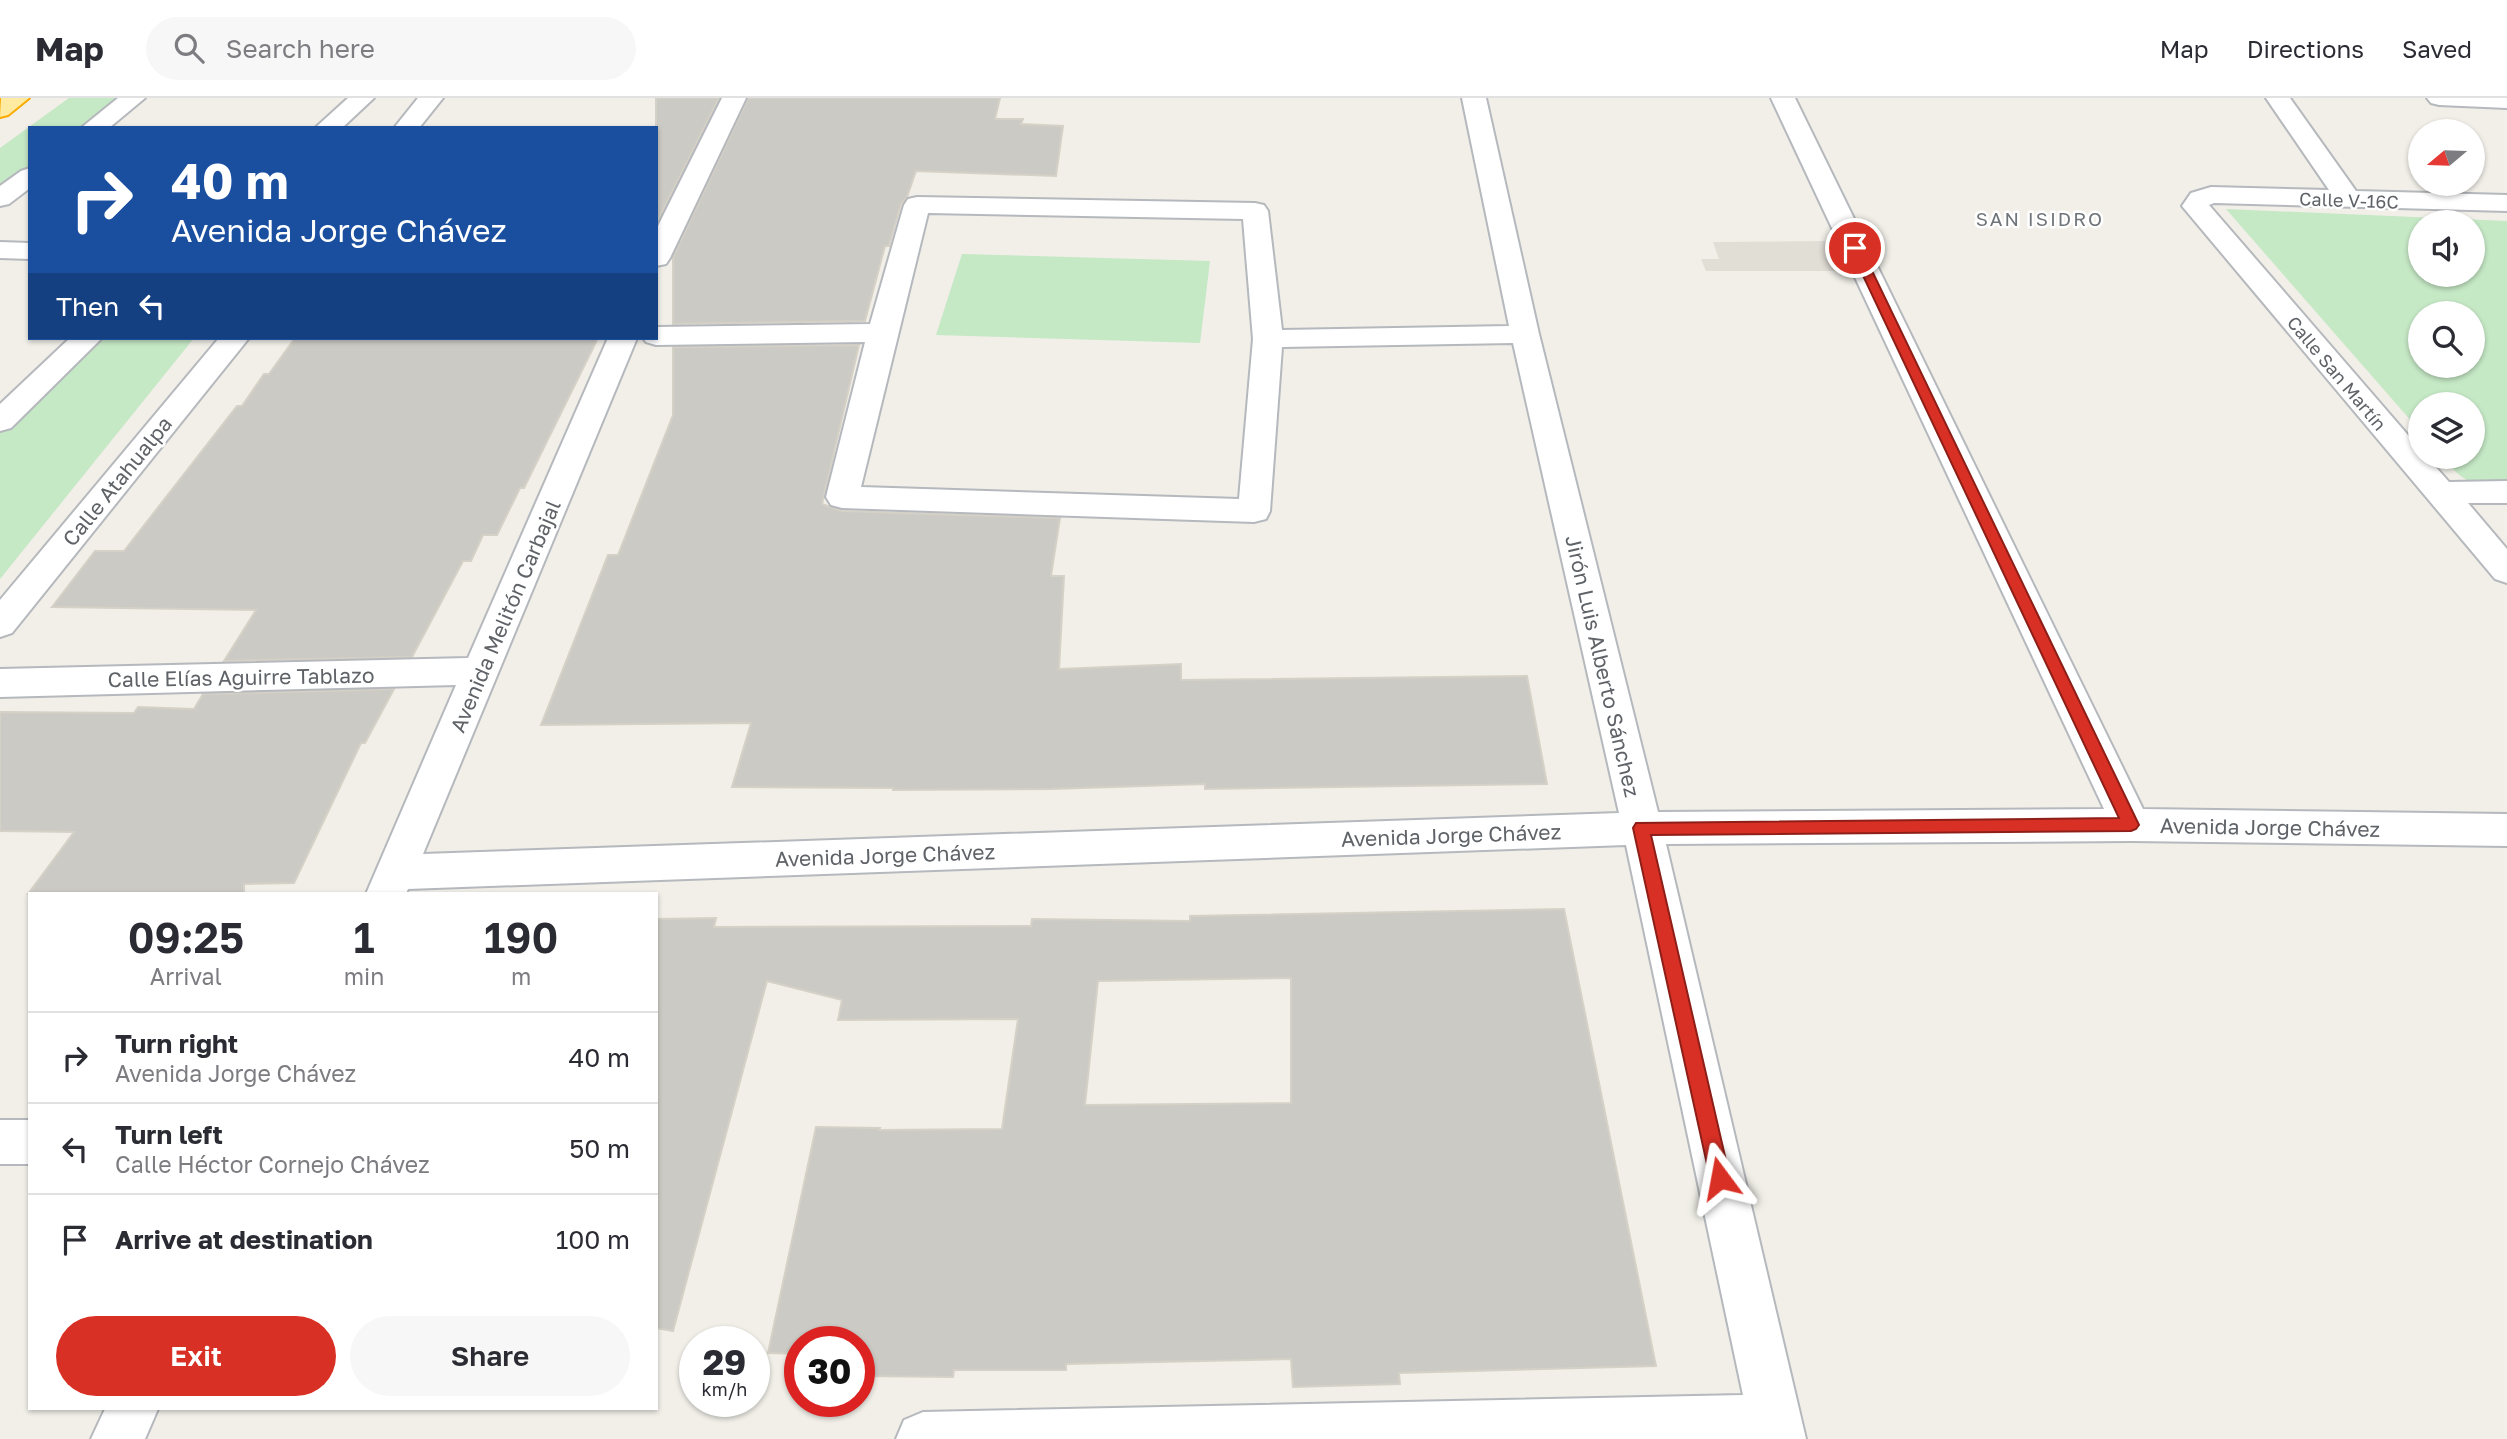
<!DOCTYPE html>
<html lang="en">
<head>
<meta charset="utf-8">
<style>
  body { margin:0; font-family:"Golos Text",sans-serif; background:#f7f7f7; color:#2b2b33; height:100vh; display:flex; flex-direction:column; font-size:26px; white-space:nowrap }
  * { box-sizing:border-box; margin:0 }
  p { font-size:23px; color:#7c7c81 }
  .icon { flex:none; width:38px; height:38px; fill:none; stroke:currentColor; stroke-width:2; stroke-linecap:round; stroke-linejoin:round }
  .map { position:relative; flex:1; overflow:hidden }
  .panel { position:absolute; left:28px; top:794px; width:630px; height:518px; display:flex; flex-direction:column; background:#fff; border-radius:0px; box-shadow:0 2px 5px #0004 }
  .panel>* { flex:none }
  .top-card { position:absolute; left:28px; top:28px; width:630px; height:214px; border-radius:0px; box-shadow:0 2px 5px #0004; background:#1a4fa0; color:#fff; overflow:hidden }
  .needle { width:46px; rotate:251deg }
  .tools { position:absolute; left:2408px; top:21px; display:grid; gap:14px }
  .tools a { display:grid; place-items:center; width:77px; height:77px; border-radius:50%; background:#fff; box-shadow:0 2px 5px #0004; font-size:35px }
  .speed { position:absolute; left:679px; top:1228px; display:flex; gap:14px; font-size:35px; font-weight:700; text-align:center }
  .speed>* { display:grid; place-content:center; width:91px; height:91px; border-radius:50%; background:#fff; box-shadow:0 2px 5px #0004; line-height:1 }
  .speed small { font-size:18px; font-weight:400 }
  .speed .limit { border:10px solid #d22; background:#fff; color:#111 }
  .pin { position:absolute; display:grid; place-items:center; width:60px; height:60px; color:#fff; margin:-30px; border:4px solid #fff; border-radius:50%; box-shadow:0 2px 7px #0007 }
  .me { position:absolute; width:77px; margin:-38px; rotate:347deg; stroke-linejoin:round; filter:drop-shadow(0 0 5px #0008) }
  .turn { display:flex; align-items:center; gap:24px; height:147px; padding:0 28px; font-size:32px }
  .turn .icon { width:91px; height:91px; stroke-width:2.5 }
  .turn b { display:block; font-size:49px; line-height:60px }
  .then { display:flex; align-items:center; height:66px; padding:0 28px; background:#0003; gap:14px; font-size:26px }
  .eta { display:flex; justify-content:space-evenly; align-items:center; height:119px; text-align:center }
  .eta b { font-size:42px; font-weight:600; line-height:49px }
  .button { display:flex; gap:14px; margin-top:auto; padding:14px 28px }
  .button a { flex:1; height:80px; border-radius:42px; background:#d93025; color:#fff; font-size:28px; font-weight:600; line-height:80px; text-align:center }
  .button a+a { background:#f7f7f7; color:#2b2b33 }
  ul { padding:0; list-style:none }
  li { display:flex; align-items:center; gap:21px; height:91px; padding:0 28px; border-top:2px solid #e1e1e2 }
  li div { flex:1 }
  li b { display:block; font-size:26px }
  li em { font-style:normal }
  header { display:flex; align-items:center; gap:42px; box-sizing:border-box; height:98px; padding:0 35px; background:#fff; border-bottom:2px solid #e1e1e2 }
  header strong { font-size:33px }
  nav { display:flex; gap:38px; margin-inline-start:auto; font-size:24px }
  .search { width:490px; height:63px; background:#f7f7f7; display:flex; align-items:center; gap:18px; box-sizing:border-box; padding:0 24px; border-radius:38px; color:#7c7c81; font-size:26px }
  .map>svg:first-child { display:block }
  .education { fill:#e1ded6 }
  .green { fill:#c5e8c5; fill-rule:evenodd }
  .building { fill:#cccac5; stroke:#d6d1c6; stroke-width:2; fill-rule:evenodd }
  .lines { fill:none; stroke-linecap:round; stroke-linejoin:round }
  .minor-casing { stroke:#b5b8bc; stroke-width:4 }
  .tertiary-casing { stroke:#b5b8bc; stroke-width:4 }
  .trunk-casing { stroke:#f9ab00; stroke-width:4 }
  .minor { fill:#fff; fill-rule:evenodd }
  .tertiary { fill:#fff; fill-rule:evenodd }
  .trunk { fill:#feeaa1; fill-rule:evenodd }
  .route { fill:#d93025; stroke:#8d1f18; stroke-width:2 }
  .labels { text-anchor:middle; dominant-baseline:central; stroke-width:5; stroke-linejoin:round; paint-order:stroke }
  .far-street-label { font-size:18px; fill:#5f6368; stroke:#fff }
  .far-neighbourhood-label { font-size:19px; letter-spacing:2px; fill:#70757a; stroke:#fff }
  .street-label { font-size:21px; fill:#5f6368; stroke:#fff }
</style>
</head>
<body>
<header>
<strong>Map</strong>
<div class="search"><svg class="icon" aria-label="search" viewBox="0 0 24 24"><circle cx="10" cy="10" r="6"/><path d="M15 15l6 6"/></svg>Search here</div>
<nav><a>Map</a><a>Directions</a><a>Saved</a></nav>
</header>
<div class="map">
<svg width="2507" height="1341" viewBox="0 0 2507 1341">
  <rect width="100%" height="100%" fill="#f1efe8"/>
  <path class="education" d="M1826,143l14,30h-134l-5,-12h18l-6,-17z"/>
  <g class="green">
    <path d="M69,0h55l-39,30h-55v41l-30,23v-44z"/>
    <path d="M2226,111l281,12v265c-36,0 -41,-2 -65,-29h31v-53h-53v27zM2420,124h53v53h-53zM2420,215h53v53h-53z"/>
    <path d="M962,156l248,7 -10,82 -264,-8z"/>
    <path d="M93,240h101l-194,241v-152z"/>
  </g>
  <g class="building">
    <path d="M656,0h63l-63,126z"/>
    <path d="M748,0h252l-5,21h28l-2,5 42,2 -7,50 -140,-5 -9,26 -6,7 -12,42h-4l-20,75 -192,3v-67z"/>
    <path d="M295,240h303l-74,150h-4l-23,47h-14l-12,26h-8l-51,96 -188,4 32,-51 -204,-3 43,-56h29l113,-145h5l22,-32h5z"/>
    <path d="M859,247l-37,159 20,7 218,7 -9,58h13l-5,93 122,-5v16l346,-4 20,108 -342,5v-5l-153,5 -159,1v-2l-161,-1 19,-64 -210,2 67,-170h10l55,-140v-68z"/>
    <path d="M394,591l-29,54h-4l-67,140 -50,1v10h-216l46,-62 -74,-1v-119l134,1 4,-6 56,2 9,-15z"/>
    <path d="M1564,811l92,457 -257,7 1,11 -107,3 -2,-28 -225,5v6h-112l-1,7 -94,-1v-34h-59v12l-32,-1 48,-226 64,1 -1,2 123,-1 16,-110 -180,1 4,-20 -75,-19 -94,350 -17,-3v-409l60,-1 -2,9 317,-1 1,-7 158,2v-5zM1291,880v125l-206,2 13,-124z"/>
  </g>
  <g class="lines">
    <defs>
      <g id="minor">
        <path d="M118,0h27l-36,30h-28z"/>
        <path d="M348,0h26l-32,30h-27z"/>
        <path d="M418,0h25l-24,30h-25z"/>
        <path d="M722,0h24l-76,160 -4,6 -10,2v-36z"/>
        <path d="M1462,0h24l53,236 119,478 446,-3 -333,-711h24l348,711 364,5v32l-376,-5 -465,3 140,595h-910l8,-19 19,-8 820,-17 -117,-550 -1218,44 -2,5h-40l90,-209 -456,12v-28l468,-11 140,-320h29l-214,516 1196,-41 -106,-470 -231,4 -12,164 -4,8 -12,3 -412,-14 -11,-3 -5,-8 39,-155 -209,3 -10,-3 -3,-4h13v-11l214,-3 34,-119 4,-6 9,-2 338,6 9,2 4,6 14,119 227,-4zM928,115l315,6 10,120 -14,160 -378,-12z"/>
        <path d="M2266,0h24l66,93 151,4v16l-293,-8 -5,2 211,244v8h7l22,25 58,-1v22h-39l39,46v34l-12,-4 -313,-373 9,-13 20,-6 118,3z"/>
        <path d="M30,70v20l-21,16 -9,2v-20l21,-15z"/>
        <path d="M0,144l30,1v16l-30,-1z"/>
        <path d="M70,240h32l-91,90 -11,3v-27z"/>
        <path d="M219,240h30l-237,295 -12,4v-37z"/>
        <rect x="0" y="1022" width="30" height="44"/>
        <path d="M105,1311h53l-13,30h-54z"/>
      </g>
      <path id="tertiary" d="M2427,0h80v10l-68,-3 -8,-2z"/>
      <path id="trunk" d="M29,0l-21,17 -8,2 1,-19z"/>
    </defs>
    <use href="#minor" class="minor-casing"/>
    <use href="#tertiary" class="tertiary-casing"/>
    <use href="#trunk" class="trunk-casing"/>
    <use href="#minor" class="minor"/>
    <use href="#tertiary" class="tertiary"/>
    <use href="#trunk" class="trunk"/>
  </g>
  <path class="route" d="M1855,147l6,3 278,577 -3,4 -5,2 -480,4 79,343 -3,7 -7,3 -7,-3 -3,-7 -77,-350 3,-5 483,-5 -269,-570z"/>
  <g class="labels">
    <g class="far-street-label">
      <text transform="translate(2349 102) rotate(2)">Calle V-16C</text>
      <text transform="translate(2337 275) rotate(50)">Calle San Martín</text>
    </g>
    <g class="far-neighbourhood-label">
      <text x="2040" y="120">SAN ISIDRO</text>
    </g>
    <g class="street-label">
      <text transform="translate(117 383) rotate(-51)">Calle Atahualpa</text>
      <text transform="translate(505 518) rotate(-67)">Avenida Melitón Carbajal</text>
      <text transform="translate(1603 568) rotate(77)">Jirón Luis Alberto Sánchez</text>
      <text transform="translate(241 579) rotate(-1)">Calle Elías Aguirre Tablazo</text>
      <text transform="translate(2270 729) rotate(1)">Avenida Jorge Chávez</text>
      <text transform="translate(1451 737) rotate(-2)">Avenida Jorge Chávez</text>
      <text transform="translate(885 757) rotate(-2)">Avenida Jorge Chávez</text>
    </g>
  </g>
</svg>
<div class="tools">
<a><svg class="needle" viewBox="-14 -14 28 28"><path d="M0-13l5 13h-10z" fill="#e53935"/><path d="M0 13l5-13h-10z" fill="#7c7c81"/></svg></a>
<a><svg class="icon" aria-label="sound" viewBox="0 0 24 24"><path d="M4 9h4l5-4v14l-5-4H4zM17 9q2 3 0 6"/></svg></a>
<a><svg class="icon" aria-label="search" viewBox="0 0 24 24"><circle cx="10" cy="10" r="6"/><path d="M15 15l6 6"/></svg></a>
<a><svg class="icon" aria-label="layers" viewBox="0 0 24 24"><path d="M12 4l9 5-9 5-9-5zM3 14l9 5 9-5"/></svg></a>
</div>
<div class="speed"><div>29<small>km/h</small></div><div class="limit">30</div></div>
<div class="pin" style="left:1855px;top:150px;background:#d93025"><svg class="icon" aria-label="arrive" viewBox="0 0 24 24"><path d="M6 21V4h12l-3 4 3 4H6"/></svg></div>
<svg class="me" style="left:1720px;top:1080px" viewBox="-20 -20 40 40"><path d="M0-17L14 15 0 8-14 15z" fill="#d93025" stroke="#fff" stroke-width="4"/></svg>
<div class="top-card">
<div class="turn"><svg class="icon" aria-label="right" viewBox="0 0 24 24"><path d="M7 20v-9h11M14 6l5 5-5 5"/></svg><div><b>40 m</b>Avenida Jorge Chávez</div></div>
<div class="then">Then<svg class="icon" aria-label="left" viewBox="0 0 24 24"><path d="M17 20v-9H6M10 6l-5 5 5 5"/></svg></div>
</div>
<section class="panel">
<div class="eta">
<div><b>09:25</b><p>Arrival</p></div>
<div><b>1</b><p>min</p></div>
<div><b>190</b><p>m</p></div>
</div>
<ul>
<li><svg class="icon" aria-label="right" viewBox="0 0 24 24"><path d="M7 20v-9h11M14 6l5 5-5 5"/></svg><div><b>Turn right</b><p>Avenida Jorge Chávez</p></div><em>40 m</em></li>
<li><svg class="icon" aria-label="left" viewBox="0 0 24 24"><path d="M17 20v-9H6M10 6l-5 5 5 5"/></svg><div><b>Turn left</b><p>Calle Héctor Cornejo Chávez</p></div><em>50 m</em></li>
<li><svg class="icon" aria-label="arrive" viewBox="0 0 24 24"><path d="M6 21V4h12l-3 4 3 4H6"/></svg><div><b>Arrive at destination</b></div><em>100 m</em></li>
</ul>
<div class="button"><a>Exit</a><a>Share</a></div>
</section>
</div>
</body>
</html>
